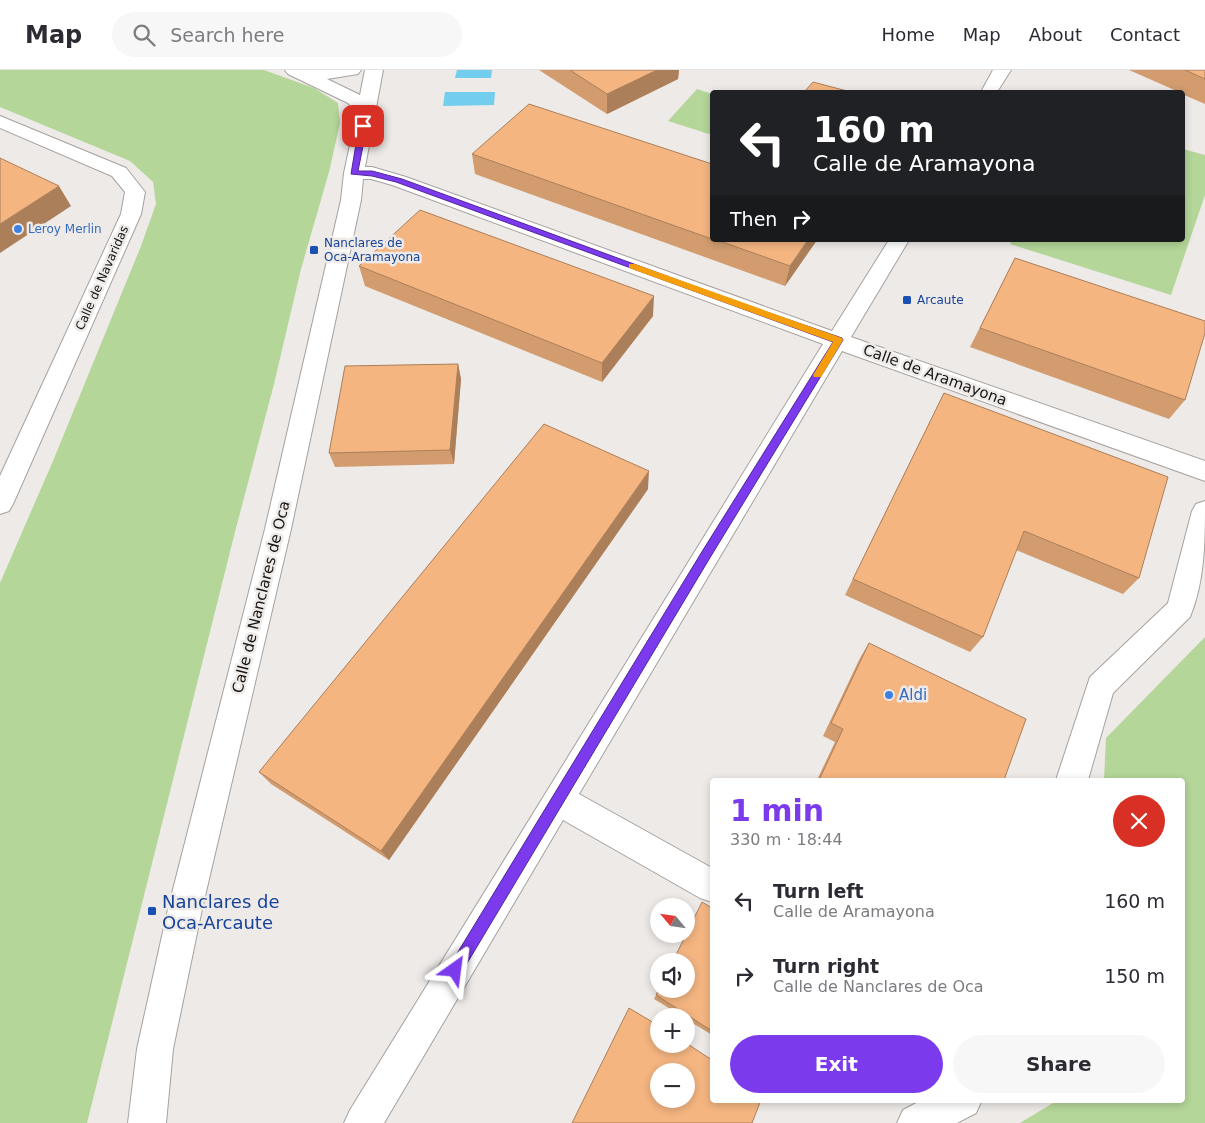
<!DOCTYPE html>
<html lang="en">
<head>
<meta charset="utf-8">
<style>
  body { margin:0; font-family:"DejaVu Sans",sans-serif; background:#f7f7f7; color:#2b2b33; height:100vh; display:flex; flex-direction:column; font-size:19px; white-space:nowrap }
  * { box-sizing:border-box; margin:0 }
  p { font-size:16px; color:#7c7c81 }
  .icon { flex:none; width:28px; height:28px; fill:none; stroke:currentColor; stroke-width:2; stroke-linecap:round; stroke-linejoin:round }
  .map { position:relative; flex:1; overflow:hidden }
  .drawer { position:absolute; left:710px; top:708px; width:475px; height:325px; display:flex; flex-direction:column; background:#fff; border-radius:5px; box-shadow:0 2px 8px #0003 }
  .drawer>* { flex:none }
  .guide { position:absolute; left:710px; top:20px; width:475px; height:152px; border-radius:5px; box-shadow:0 2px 8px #0003; background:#202124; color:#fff; overflow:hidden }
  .needle { width:32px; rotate:299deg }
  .controls { position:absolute; left:650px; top:828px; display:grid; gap:10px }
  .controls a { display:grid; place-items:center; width:45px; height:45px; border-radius:50%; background:#fff; box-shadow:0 2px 8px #0003; font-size:25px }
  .pin { position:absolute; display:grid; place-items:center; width:42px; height:42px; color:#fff; margin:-21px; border-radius:10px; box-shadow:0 2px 8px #0006 }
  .me { position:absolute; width:55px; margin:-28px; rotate:31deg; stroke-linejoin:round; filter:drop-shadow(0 0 4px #0008) }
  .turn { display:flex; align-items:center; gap:18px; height:105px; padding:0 20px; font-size:22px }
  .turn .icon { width:65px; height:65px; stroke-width:2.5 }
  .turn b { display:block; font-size:35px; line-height:42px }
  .then { display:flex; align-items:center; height:48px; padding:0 20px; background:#0003; gap:10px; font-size:19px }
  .round { display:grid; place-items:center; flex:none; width:52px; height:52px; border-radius:26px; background:#f7f7f7 }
  .overview { display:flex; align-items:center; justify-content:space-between; height:85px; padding:0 20px }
  h1 { font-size:30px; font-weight:800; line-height:38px; color:#7c3aed }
  .action { display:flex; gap:10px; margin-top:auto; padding:10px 20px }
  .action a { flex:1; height:58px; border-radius:30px; background:#7c3aed; color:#fff; font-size:20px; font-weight:800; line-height:58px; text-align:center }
  .action a+a { background:#f7f7f7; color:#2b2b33 }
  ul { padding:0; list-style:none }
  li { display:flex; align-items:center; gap:15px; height:75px; padding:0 20px }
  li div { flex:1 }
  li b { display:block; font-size:19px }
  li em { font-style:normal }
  header { display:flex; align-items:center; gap:30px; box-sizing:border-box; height:70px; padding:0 25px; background:#fff; border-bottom:1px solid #e1e1e2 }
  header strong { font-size:24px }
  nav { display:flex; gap:28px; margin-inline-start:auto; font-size:18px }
  .search { width:350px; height:45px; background:#f7f7f7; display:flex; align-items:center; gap:12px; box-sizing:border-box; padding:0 18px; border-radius:28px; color:#7c7c81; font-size:19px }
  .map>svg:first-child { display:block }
  .green { fill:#b4d698 }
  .water { fill:#72cdef }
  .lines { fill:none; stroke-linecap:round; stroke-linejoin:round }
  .minor-casing { stroke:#a5a19f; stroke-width:2 }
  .minor { fill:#fff; fill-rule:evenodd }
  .wall { fill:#d29c6f }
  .shaded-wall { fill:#ab7f5a }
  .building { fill:#f4b581; stroke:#ab7f5a; fill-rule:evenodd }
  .route { fill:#7c3aed; stroke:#51269a }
  .slow { fill:#f59e0b }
  .shop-dot { fill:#3f7fe0; stroke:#eeeae8; stroke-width:2 }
  .transit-dot { fill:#1a4fb4; stroke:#eeeae8; stroke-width:2 }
  .labels { text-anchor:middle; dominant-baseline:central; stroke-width:5; stroke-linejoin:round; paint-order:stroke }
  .far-shop-label { font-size:12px; fill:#366cbe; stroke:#eeeae8; text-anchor:start }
  .far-transit-label { font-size:12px; fill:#164399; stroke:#eeeae8; text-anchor:start }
  .far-street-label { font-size:12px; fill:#161514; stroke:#eeeae8 }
  .street-label { font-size:15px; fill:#161514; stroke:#eeeae8 }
  .shop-label { font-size:15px; fill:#366cbe; stroke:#eeeae8; text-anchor:start }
  .near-transit-label { font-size:18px; fill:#164399; stroke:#eeeae8; text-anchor:start }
</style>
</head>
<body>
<header>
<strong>Map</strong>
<div class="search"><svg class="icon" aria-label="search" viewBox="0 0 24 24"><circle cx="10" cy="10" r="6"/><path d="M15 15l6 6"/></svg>Search here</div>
<nav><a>Home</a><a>Map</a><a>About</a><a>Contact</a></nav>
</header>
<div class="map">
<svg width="1205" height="1053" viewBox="0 0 1205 1053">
  <rect width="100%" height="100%" fill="#eeeae8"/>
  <g class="green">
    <path d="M0,0h264l50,18 24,15 2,20 -11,49 -28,97 -27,115 -38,144 -149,595h-87v-540l53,-122 88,-215 15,-42 -3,-22 -23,-21 -130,-54z"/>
    <path d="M697,19l15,5v41l-44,-14z"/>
    <path d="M1183,79l22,6v40l-34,100 -161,-51 2,-4h170z"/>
    <path d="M1205,567v486h-185l38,-23h124v-320h-78l2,-42z"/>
  </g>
  <g class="water">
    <path d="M457,0h35l-1,8h-36z"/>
    <path d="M445,22h50l-1,13 -51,1z"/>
  </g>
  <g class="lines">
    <defs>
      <g id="minor">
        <path d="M285,0h76l-3,4 -31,5 33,16 5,-25h18l-18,97h7l34,10 426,154 57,-91h20l-58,97 354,124v20l-363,-130 -263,443 133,74v34l-12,-4 -137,-78 -179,303h-40l6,-13 473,-766 -431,-159 -21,-6h-8l-2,21 -70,329 -89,380 -29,140 -7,74h-38l9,-74 31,-140 97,-380 76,-329 3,-27 13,-61 -9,-9 -60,-29z"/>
        <path d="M993,0h18l-14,22h-16z"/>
        <path d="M0,46l126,52 19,24 -4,22 -128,290 -4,7 -9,3v-38l121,-262 4,-22 -13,-16 -112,-48z"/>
        <path d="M1205,431c0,39 0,80 -15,116l-77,76 -25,87h-32l34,-103 78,-74 24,-92 4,-7z"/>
        <path d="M922,1030h60l-6,13 -19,10h-60l6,-13z"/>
      </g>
    </defs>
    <use href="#minor" class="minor-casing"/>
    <use href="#minor" class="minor"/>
  </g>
  <g class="wall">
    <path d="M539,0h140l-1,9 -71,35z"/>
    <path d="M1129,0h76v34l-23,-10v-2h-3z"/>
    <path d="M472,84l240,10v76h105l-32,46 -310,-112z"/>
    <path d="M1015,188l170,142 -16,19 -199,-72z"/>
    <path d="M359,196l294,50 -51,66 -237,-96z"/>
    <path d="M458,294l3,15 -7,85 -119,3 -6,-14z"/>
    <path d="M944,323l195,185 -16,16 -107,-44 -33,87 -13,15 -125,-57z"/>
    <path d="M648,419l-259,371 -118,-76 -12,-12z"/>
    <path d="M869,573l135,137h-187l18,-38 -12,-6 37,-78z"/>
    <path d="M712,838v127l-26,-16v-3h-4l-28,-17 5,-10z"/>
  </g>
  <g class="shaded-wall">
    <path d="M657,0h22l-1,9 -71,35v-20z"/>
    <path d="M59,116l12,20 -71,47v-29z"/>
    <path d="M808,170h9l-32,46 5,-20z"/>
    <path d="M654,226l-1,20 -51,66v-19z"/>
    <path d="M458,294l3,15 -7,85 -4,-14z"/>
    <path d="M649,401l-1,18 -259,371 -8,-9z"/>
  </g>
  <g class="building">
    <path d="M570,0h87l-50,24z"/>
    <path d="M1185,0h20v9z"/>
    <path d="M813,12l38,10h-47z"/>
    <path d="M529,34l183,60v75l-240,-85z"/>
    <path d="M0,88l59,28 -59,38z"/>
    <path d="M420,140l234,86 -52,67 -243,-97z"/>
    <path d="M717,170h91l-18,26z"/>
    <path d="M1015,188l190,63v12l-20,67 -205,-72z"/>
    <path d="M458,294l-8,86 -121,3 16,-87z"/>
    <path d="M944,323l224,84 -29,101 -115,-47 -41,106 -130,-58z"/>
    <path d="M544,354l105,47 -268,380 -122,-79z"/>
    <path d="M869,573l157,76 -22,61h-185l24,-51 -12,-6z"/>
    <path d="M702,832l10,6v123l-56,-36 3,-6h27v-28h-13z"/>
    <path d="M629,938l30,18v18l27,-1 26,17v40h49l-9,23h-180zM659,1001h27v28h-27z"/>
  </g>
  <path class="route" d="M363,54l4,2 -9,45h14l30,8 341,125 99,34 1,2 -132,216 -251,419 -5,2 -5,-2 -2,-5 2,-5 253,-415 130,-208 -437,-160 -24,-6 -21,-2 8,-48z"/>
  <path class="slow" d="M629,194h6l207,74 1,2 -22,37h-7l-1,-2 20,-33 -204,-74z"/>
  <g class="shop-dot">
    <circle cx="18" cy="159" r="5"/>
    <circle cx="889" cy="625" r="5"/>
  </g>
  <g class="transit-dot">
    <rect x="309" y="175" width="10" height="10" rx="2.5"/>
    <rect x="902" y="225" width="10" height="10" rx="2.5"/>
    <rect x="147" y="836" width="10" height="10" rx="2.5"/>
  </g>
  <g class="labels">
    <g class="far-shop-label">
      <text x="28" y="159">Leroy Merlin</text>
    </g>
    <g class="far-transit-label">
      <text x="324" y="173">Nanclares de<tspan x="324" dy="14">Oca-Aramayona</tspan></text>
      <text x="917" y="230">Arcaute</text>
    </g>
    <g class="far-street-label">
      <text transform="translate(102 208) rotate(-66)">Calle de Navaridas</text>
    </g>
    <g class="street-label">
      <text transform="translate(935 305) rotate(20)">Calle de Aramayona</text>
      <text transform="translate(261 527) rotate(-76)">Calle de Nanclares de Oca</text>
    </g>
    <g class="shop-label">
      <text x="899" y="625">Aldi</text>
    </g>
    <g class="near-transit-label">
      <text x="162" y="831">Nanclares de<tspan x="162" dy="21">Oca-Arcaute</tspan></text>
    </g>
  </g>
</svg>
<div class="controls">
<a><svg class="needle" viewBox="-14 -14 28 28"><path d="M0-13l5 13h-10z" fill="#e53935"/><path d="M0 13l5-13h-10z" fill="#7c7c81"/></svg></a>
<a><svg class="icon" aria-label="sound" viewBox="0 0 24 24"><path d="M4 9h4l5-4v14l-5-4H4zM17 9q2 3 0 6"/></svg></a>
<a>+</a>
<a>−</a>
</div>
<div class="pin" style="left:363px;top:56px;background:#d93025"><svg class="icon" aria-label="arrive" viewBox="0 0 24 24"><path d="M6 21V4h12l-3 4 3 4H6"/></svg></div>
<svg class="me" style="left:455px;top:900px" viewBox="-20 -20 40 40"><path d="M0-17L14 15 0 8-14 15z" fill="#7c3aed" stroke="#fff" stroke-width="4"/></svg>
<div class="guide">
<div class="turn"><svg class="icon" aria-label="left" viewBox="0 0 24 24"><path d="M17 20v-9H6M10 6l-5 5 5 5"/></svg><div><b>160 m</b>Calle de Aramayona</div></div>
<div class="then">Then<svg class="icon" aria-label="right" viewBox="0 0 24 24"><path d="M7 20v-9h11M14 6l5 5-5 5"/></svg></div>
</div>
<section class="drawer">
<div class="overview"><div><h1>1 min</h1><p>330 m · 18:44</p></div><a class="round" style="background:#d93025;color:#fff"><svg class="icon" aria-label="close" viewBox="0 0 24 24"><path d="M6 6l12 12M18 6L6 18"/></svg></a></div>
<ul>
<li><svg class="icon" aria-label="left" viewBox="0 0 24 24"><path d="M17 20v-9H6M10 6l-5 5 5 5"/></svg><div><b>Turn left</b><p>Calle de Aramayona</p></div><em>160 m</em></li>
<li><svg class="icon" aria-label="right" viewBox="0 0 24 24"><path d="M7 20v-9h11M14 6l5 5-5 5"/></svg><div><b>Turn right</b><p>Calle de Nanclares de Oca</p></div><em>150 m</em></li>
</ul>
<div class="action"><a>Exit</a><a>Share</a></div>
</section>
</div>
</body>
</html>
